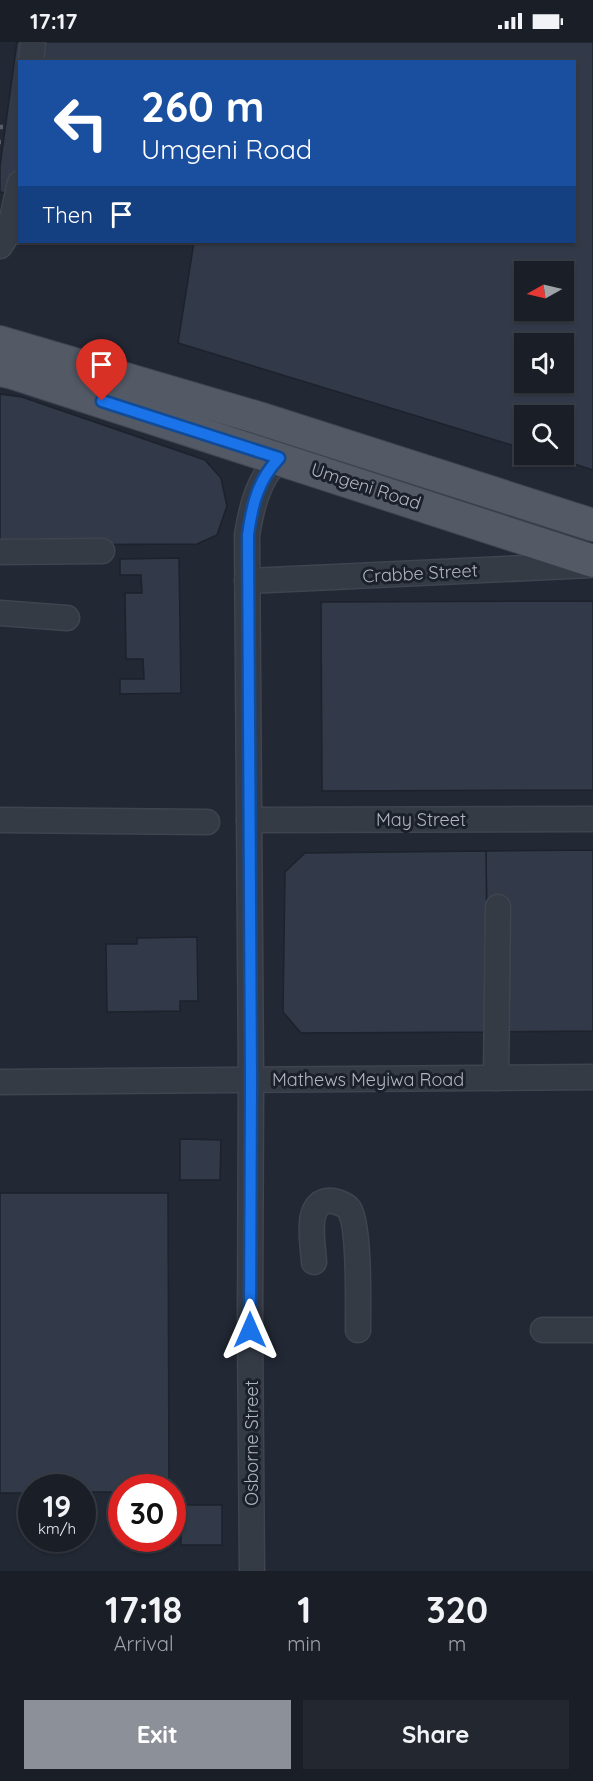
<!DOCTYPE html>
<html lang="en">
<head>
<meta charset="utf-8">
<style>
  body { margin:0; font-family:Quicksand,sans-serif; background:#23272f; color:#f1f3f6; height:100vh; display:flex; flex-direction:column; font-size:22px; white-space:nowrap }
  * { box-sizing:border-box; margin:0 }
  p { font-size:20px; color:#9fa2a7 }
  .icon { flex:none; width:33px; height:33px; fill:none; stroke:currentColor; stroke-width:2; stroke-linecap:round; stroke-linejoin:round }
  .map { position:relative; height:1529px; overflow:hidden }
  .sheet { display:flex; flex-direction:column; background:#1a1e27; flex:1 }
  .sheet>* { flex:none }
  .top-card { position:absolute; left:18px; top:18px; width:558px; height:183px; border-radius:0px; box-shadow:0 2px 4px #0004,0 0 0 2px #383c44; background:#1a4fa0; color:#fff; overflow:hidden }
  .needle { width:39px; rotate:262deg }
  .fabs { position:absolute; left:514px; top:219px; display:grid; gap:12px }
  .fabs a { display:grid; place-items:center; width:60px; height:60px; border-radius:0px; background:#1a1e27; box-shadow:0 2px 4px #0004,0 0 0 2px #383c44; font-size:30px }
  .speed { position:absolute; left:18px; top:1432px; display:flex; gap:12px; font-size:30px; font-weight:700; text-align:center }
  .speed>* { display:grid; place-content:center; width:78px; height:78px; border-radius:50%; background:#1a1e27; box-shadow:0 2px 4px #0004,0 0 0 2px #383c44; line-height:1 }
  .speed small { font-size:15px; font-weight:400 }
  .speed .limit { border:9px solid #d22; background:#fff; color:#111 }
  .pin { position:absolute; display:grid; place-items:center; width:51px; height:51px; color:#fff; margin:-62px -26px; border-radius:50% 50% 50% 0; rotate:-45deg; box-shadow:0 0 6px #0007 }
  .pin .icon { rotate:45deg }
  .me { position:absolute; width:66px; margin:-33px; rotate:0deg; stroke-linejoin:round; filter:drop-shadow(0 0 4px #0008) }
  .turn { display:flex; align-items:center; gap:21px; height:126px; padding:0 24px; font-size:27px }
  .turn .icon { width:78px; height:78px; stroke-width:2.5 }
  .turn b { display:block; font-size:42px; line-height:51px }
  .then { display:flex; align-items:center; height:57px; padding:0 24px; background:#0003; gap:12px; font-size:22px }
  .eta { display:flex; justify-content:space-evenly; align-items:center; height:102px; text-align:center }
  .eta b { font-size:36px; font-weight:700; line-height:42px }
  .action { display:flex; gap:12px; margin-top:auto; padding:12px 24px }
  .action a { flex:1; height:69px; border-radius:0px; background:#8c9099; color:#fff; font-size:24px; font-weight:700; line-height:69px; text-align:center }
  .action a+a { background:#23272f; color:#f1f3f6 }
  .status { display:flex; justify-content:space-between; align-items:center; height:42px; padding:0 30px; background:#1a1e27; direction:ltr }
  .status svg { height:16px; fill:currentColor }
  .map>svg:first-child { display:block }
  .building { fill:#323948; stroke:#1d222c; stroke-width:1.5; fill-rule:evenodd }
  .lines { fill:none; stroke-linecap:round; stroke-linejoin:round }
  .minor-casing { stroke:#3f444f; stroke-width:27 }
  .major-casing { stroke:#3f444f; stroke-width:34 }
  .minor { stroke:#353b45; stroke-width:24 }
  .major { stroke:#535965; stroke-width:32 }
  .rail { stroke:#585e6c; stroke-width:4.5; stroke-dasharray:6 6; stroke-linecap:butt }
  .route-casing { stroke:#114b97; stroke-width:15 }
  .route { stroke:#1a73e8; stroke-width:10 }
  .labels { text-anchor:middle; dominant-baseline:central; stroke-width:6; stroke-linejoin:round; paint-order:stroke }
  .street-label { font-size:18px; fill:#b0b5c2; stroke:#1b202a }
</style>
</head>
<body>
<div class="status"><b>17:17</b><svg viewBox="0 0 49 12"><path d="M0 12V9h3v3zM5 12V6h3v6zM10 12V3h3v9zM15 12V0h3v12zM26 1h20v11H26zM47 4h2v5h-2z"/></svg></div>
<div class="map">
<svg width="593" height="1529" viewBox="0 0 593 1529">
  <rect width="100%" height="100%" fill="#222834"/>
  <g class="building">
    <path d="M17,0h576v428l-49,-16h20v-38h-39v33l-347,-106 16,-101h380v-180h-554v133l-20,-3v-26zM525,230h39v38h-39zM525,302h39v38h-39z"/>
    <path d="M0,352l22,3 183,63 16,18 6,28 -10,29 -20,9 -197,1z"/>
    <path d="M179,516l2,135 -61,1v-15h24l-1,-20h-17l-1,-66h17l-1,-18h-21v-16z"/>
    <path d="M593,559v189l-271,1 -1,-189z"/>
    <path d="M593,808v181l-105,1 -2,-181z"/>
    <path d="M486,809l2,181 -187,1 -18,-21 2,-140 20,-19z"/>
    <path d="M197,895l1,64h-18v10l-73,1 -1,-68h31v-6z"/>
    <path d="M180,1097l41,1 -1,40h-40z"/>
    <path d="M0,1151h168l1,295h-47v4h-40v-4h-50v5h-32z"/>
    <rect x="181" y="1463" width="41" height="40"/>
  </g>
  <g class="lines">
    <defs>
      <g id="minor">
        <path d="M31,20l2,-20"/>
        <path d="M0,204l9,-14 11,-49"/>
        <path d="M0,510l102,-1"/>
        <path d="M247,539l344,-16"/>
        <path d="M0,571l67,5"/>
        <path d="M0,778l207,2"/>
        <path d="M249,778l344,-1"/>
        <path d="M496,1036l2,-171"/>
        <path d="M0,1040l593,-5"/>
        <path d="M314,1220c-1,-19 -11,-64 19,-61 5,1 13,4 16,8 11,16 9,99 9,121"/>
        <path d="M543,1288h50"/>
        <path d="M252,1529l-2,-241 1,-250 -4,-545c5,-30 11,-55 32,-77"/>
      </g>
      <g id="major">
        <path d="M0,300l259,76 334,107"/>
        <path d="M0,328l13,3 580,188"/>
      </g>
    </defs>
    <use href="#minor" class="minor-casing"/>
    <use href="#major" class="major-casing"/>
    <use href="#minor" class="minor"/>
    <use href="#major" class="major"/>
    <g class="rail">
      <path d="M0,85h3"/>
      <path d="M0,100h1"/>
    </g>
  </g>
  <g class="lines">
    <defs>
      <path id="route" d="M102,359l177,57c-21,22 -27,47 -31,77l3,545 -1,250"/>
    </defs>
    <use href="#route" class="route-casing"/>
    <use href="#route" class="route"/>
  </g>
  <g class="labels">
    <g class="street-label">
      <text transform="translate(366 444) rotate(18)">Umgeni Road</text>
      <text transform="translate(420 531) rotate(-3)">Crabbe Street</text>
      <text x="421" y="777">May Street</text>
      <text x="368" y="1037">Mathews Meyiwa Road</text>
      <text transform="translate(251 1401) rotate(-90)">Osborne Street</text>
    </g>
  </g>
</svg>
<div class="fabs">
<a><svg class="needle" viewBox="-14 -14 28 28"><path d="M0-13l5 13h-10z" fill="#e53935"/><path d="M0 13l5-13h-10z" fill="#9fa2a7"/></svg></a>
<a><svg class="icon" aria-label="sound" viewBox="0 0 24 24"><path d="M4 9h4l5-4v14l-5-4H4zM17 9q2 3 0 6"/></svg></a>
<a><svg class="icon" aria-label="search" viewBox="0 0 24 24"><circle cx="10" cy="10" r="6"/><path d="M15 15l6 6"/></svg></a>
</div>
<div class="speed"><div>19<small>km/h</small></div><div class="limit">30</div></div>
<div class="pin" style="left:102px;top:359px;background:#d93025"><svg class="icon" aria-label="arrive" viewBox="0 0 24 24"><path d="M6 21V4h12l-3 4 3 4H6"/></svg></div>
<svg class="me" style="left:250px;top:1288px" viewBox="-20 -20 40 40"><path d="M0-17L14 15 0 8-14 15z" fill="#1a73e8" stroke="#fff" stroke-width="4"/></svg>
<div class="top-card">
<div class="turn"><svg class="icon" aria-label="left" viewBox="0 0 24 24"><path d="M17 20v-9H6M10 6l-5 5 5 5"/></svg><div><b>260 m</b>Umgeni Road</div></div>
<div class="then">Then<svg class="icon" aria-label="arrive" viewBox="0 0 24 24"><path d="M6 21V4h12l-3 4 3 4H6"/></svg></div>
</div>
</div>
<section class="sheet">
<div class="eta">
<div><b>17:18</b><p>Arrival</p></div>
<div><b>1</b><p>min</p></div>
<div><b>320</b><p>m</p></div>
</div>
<div class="action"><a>Exit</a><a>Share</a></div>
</section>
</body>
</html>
